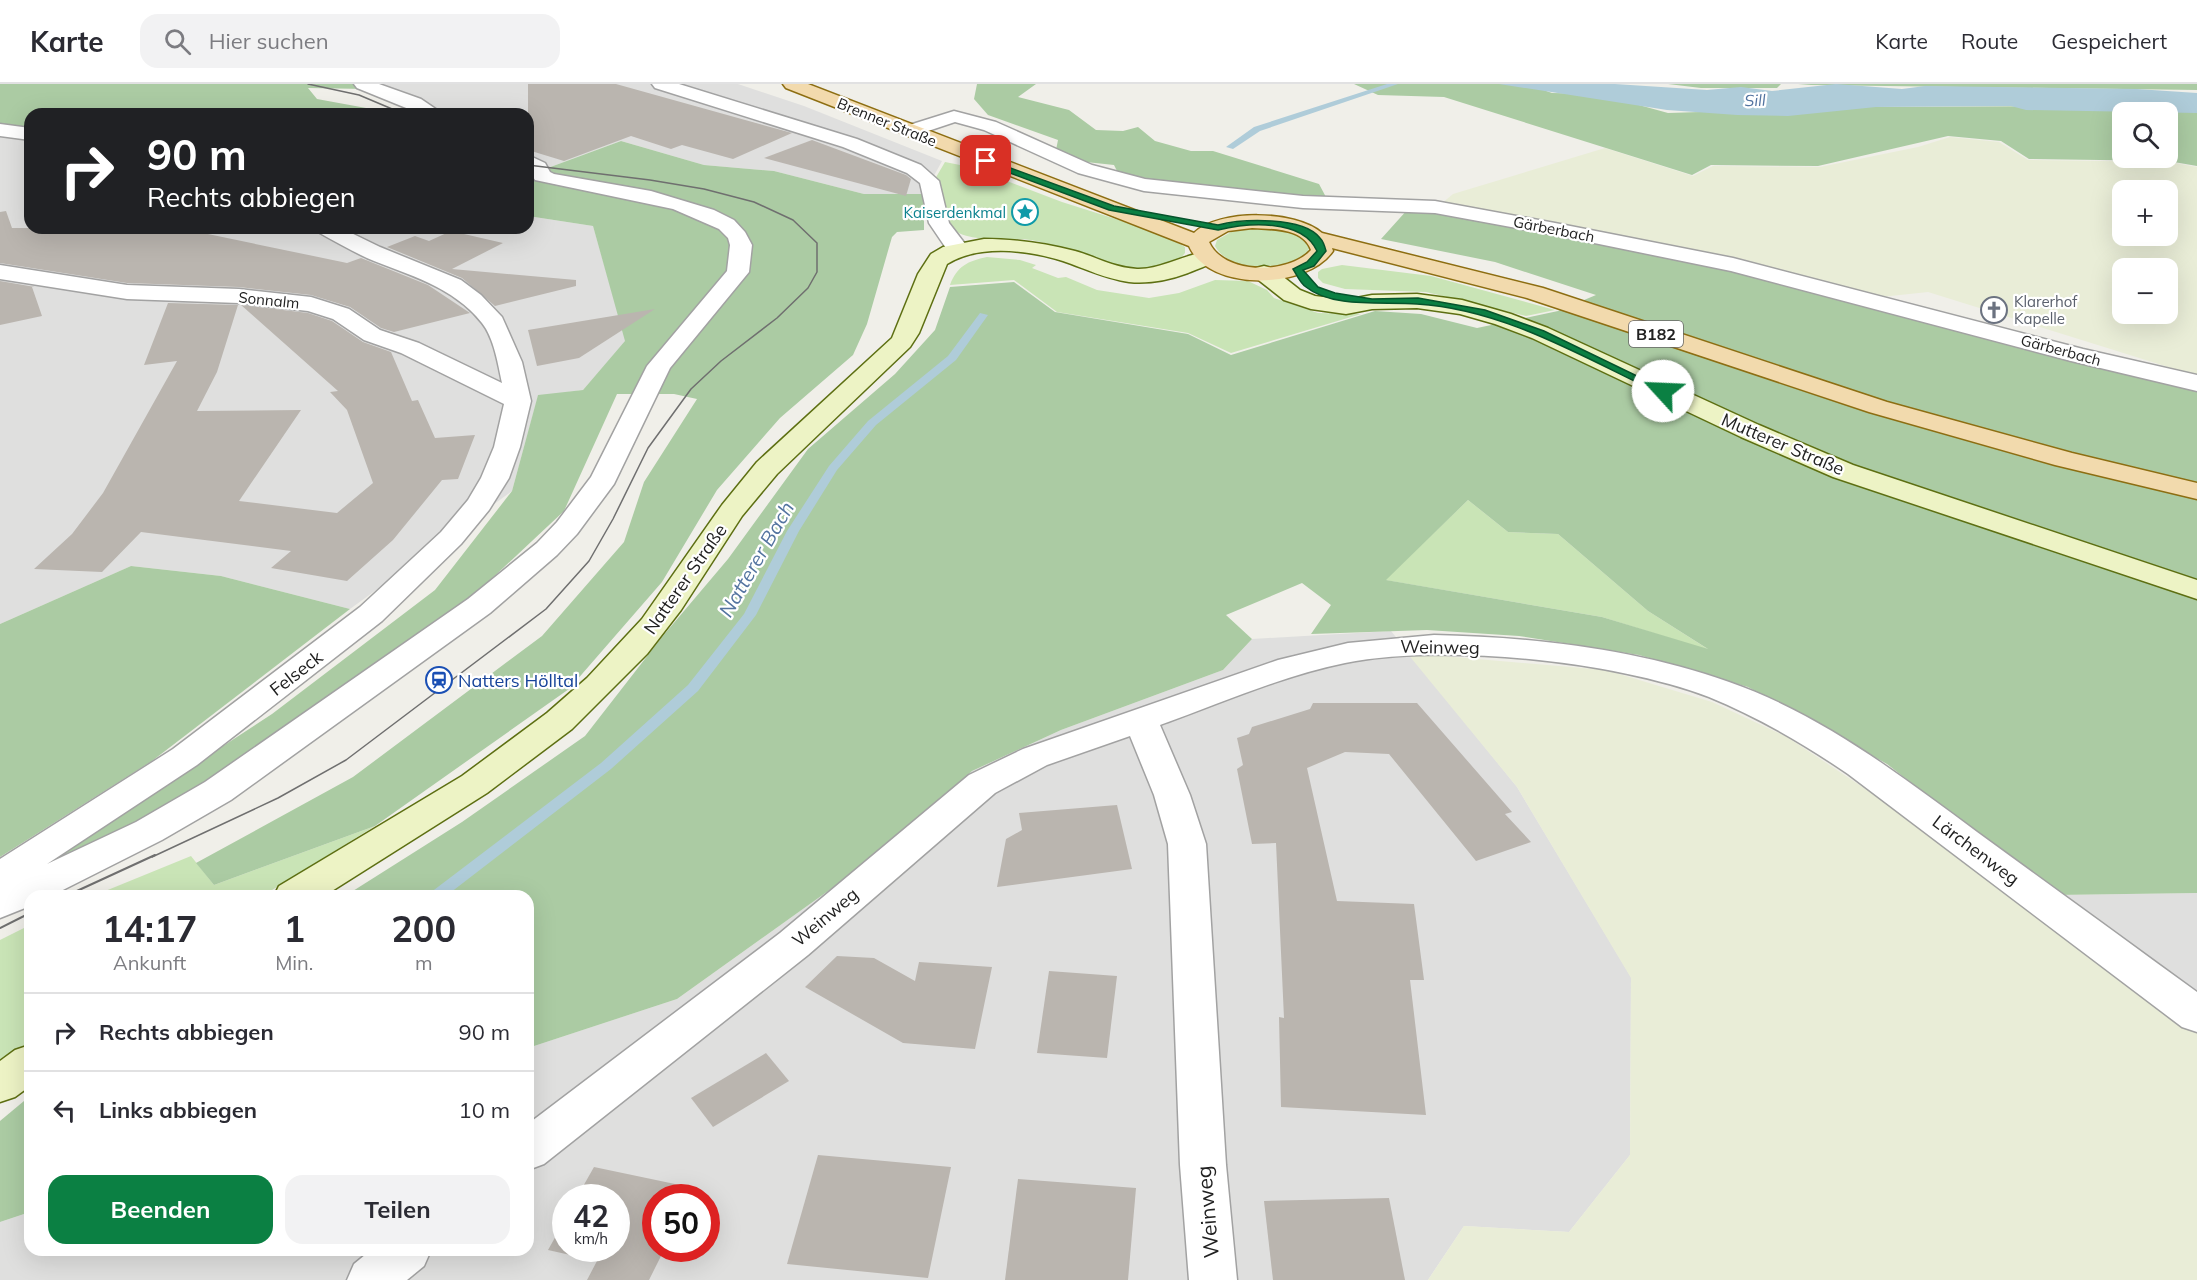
<!DOCTYPE html>
<html lang="de">
<head>
<meta charset="utf-8">
<style>
  body { margin:0; font-family:Mulish,sans-serif; background:#f2f2f3; color:#2b2b33; height:100vh; display:flex; flex-direction:column; font-size:22px; white-space:nowrap }
  * { box-sizing:border-box; margin:0 }
  p { font-size:20px; color:#7c7c81 }
  .icon { flex:none; width:33px; height:33px; fill:none; stroke:currentColor; stroke-width:2; stroke-linecap:round; stroke-linejoin:round }
  .map { position:relative; flex:1; overflow:hidden }
  .side { position:absolute; left:24px; top:806px; width:510px; height:366px; display:flex; flex-direction:column; background:#fff; border-radius:18px; box-shadow:0 6px 24px #0002 }
  .side>* { flex:none }
  .guide { position:absolute; left:24px; top:24px; width:510px; height:126px; border-radius:18px; box-shadow:0 6px 24px #0002; background:#202124; color:#fff; overflow:hidden }
  .buttons { position:absolute; left:2112px; top:18px; display:grid; gap:12px }
  .buttons a { display:grid; place-items:center; width:66px; height:66px; border-radius:12px; background:#fff; box-shadow:0 6px 24px #0002; font-size:30px }
  .speed { position:absolute; left:552px; top:1100px; display:flex; gap:12px; font-size:30px; font-weight:700; text-align:center }
  .speed>* { display:grid; place-content:center; width:78px; height:78px; border-radius:50%; background:#fff; box-shadow:0 6px 24px #0002; line-height:1 }
  .speed small { font-size:15px; font-weight:400 }
  .speed .limit { border:9px solid #d22; background:#fff; color:#111 }
  .pin { position:absolute; display:grid; place-items:center; width:51px; height:51px; color:#fff; margin:-26px; border-radius:12px; box-shadow:0 3px 9px #0006 }
  .me { position:absolute; width:66px; margin:-33px; rotate:295deg; stroke-linejoin:round; filter:drop-shadow(0 0 4px #0008) }
  .turn { display:flex; align-items:center; gap:21px; height:126px; padding:0 24px; font-size:27px }
  .turn .icon { width:78px; height:78px; stroke-width:2.5 }
  .turn b { display:block; font-size:42px; line-height:51px }
  .eta { display:flex; justify-content:space-evenly; align-items:center; height:102px; text-align:center }
  .eta b { font-size:36px; font-weight:700; line-height:42px }
  .button { display:flex; gap:12px; margin-top:auto; padding:12px 24px }
  .button a { flex:1; height:69px; border-radius:18px; background:#0b8043; color:#fff; font-size:24px; font-weight:700; line-height:69px; text-align:center }
  .button a+a { background:#f2f2f3; color:#2b2b33 }
  ul { padding:0; list-style:none }
  li { display:flex; align-items:center; gap:18px; height:78px; padding:0 24px; border-top:2px solid #e1e1e2 }
  li div { flex:1 }
  li b { display:block; font-size:22px }
  li em { font-style:normal }
  header { display:flex; align-items:center; gap:36px; box-sizing:border-box; height:84px; padding:0 30px; background:#fff; border-bottom:2px solid #e1e1e2 }
  header strong { font-size:28px }
  nav { display:flex; gap:33px; margin-inline-start:auto; font-size:21px }
  .search { width:420px; height:54px; background:#f2f2f3; display:flex; align-items:center; gap:15px; box-sizing:border-box; padding:0 21px; border-radius:18px; color:#7c7c81; font-size:22px }
  .map>svg:first-child { display:block }
  .residential { fill:#dfdfde; fill-rule:evenodd }
  .farmland { fill:#e9edd7; fill-rule:evenodd }
  .grass { fill:#c9e4b6 }
  .forest { fill:#abcba3; fill-rule:evenodd }
  .water { fill:#afccd9 }
  .lines { fill:none; stroke-linecap:round; stroke-linejoin:round }
  .stream { fill:#afccd9; fill-rule:evenodd }
  .building { fill:#bab5af }
  .street-casing { stroke:#a2a2a2; stroke-width:3 }
  .secondary-casing { stroke:#5d6f12; stroke-width:3 }
  .primary-casing { stroke:#8d6e12; stroke-width:3 }
  .street { fill:#fff; fill-rule:evenodd }
  .secondary { fill:#edf3c5; fill-rule:evenodd }
  .primary { fill:#f2daad; fill-rule:evenodd }
  .tram-far1 { stroke:#6f6f6f; stroke-width:1.5 }
  .tram { stroke:#6f6f6f; stroke-width:2 }
  .route { fill:#0b8043; stroke:#07532c; stroke-width:1.5 }
  .labels { text-anchor:middle; dominant-baseline:central; stroke-width:4.5; stroke-linejoin:round; paint-order:stroke }
  .far-street-label { font-size:15px; fill:#212121; stroke:#fff }
  .far-culture-label { font-size:15px; fill:#0d838f; stroke:#fff; text-anchor:end }
  .far-worship-label { font-size:15px; fill:#5b616d; stroke:#fff; text-anchor:start }
  .far-water-label { font-size:16px; font-style:italic; fill:#5474a0; stroke:#fff }
  .shield { fill:#fff; stroke:#646464; stroke-width:1.5 }
  .shield-label { font-size:16px; font-weight:bold; fill:#212121 }
  .street-label { font-size:18px; fill:#212121; stroke:#fff }
  .transit-label { font-size:18px; fill:#164399; stroke:#fff; text-anchor:start }
  .water-label { font-size:20px; font-style:italic; fill:#5474a0; stroke:#fff }
  .near-street-label { font-size:21px; fill:#212121; stroke:#fff }
</style>
</head>
<body>
<header>
<strong>Karte</strong>
<div class="search"><svg class="icon" aria-label="search" viewBox="0 0 24 24"><circle cx="10" cy="10" r="6"/><path d="M15 15l6 6"/></svg>Hier suchen</div>
<nav><a>Karte</a><a>Route</a><a>Gespeichert</a></nav>
</header>
<div class="map">
<svg width="2197" height="1196" viewBox="0 0 2197 1196">
  <rect width="100%" height="100%" fill="#f0efe9"/>
  <g class="residential">
    <path d="M360,0h378l66,22 138,55 -18,33h-60l-90,-23 -70,-6 -83,-24 -76,28 -17,-9v-46h-92z"/>
    <path d="M0,40l30,5v99h498v-12l65,10 33,115 -43,49 -45,6 -26,95 -162,118 -129,-33 -90,-10 -131,58z"/>
    <path d="M1391,547l126,156 114,190 -1,178 -61,77 -105,-6 -36,54h-1428v-58l30,-10v38h498v-202l149,-49 221,-158 74,-70 89,-41 162,-60 29,-31zM566,1113h50v51h-50zM656,1113h50v51h-50z"/>
    <path d="M2197,809v137l-142,-135z"/>
  </g>
  <g class="farmland">
    <path d="M1950,53l49,5 29,18 141,2 28,5v209l-269,-84 -47,5 -440,-93 12,-10 152,-46 88,28 20,-10 107,1 98,-20zM2122,106h46v46h-46zM2122,184h46v46h-46z"/>
    <path d="M1407,569l199,17 106,32 75,35 154,102 256,191v250h-769l36,-54 105,6 61,-77 1,-177 -114,-191z"/>
  </g>
  <g class="grass">
    <path d="M945,78l25,5 92,35 101,32 22,13v6c-10,14 -35,16 -51,16 -36,-1 -68,-23 -103,-29 -27,-4 -64,6 -85,-16l-11,-45z"/>
    <path d="M1259,144c18,1 42,2 50,20l-2,7c-23,15 -77,19 -92,-9l2,-6 16,-9z"/>
    <path d="M987,173l33,3 16,5 -4,3 26,10 8,-1 31,13 52,8 30,-5 36,-13 33,1 19,9 7,8 44,15 43,1 -130,39 -43,-20 -131,-21 -43,-32 -64,5c7,-19 18,-24 37,-28z"/>
    <path d="M1342,181l89,11 124,34 -29,6 -100,-24 -81,-3 -22,-6 -5,-5v-6l4,-3z"/>
    <path d="M1468,416l40,32 50,2 90,77 63,40 -109,-34 -217,-37z"/>
    <path d="M375,742l-111,69 -171,1 98,-40 23,29z"/>
    <path d="M30,841v118l-30,19v-122z"/>
  </g>
  <g class="forest">
    <path d="M0,0h360l6,5 -58,-1 9,11 60,11 9,4h-356v15l-30,-5z"/>
    <path d="M977,0h59l-18,13 51,13 27,20 27,1 15,-4 17,14 36,10h22l106,33 8,15 -170,-19 -39,-7 -4,-8 -28,-3 -30,-12 2,-10 -70,-25 -14,-16z"/>
    <path d="M1354,0h172l26,9 47,1 69,19 191,-6 248,-1 90,3v57l-29,-5 -139,-2 -28,-18 -53,-5 -130,30 -107,-1 -19,10 -248,-78 -66,-2zM2122,28h46v46h-46z"/>
    <path d="M1668,0h113l-4,4h-76z"/>
    <path d="M1798,0h399v6l-386,-5z"/>
    <path d="M621,57l83,24 70,6 90,23h60v36l-27,2 -5,5 -25,87 -14,31 -73,63 -63,72 -55,92 -93,107 -194,137 -161,59 -18,-22 157,-86 189,-141 82,-94 20,-60 53,-83 -23,-5h-57l-53,117 -94,88 -264,193 -206,100 272,-178 163,-124 77,-99 26,-96 45,-5 42,-49 -32,-115 -65,-10v-49l17,2z"/>
    <path d="M1408,125l287,52 502,128v504l-142,2 -168,-131 -139,-77 -109,-32 -120,-19 -92,-6 -116,4 20,-29 -29,-22 -76,32 26,24 -29,31 -162,60 -89,41 -74,70 -221,158 -149,49v-152h-183l117,-74 123,-86 77,-99 66,-78 80,-110 87,-75 40,-44 15,-43 64,-5 41,30 133,22 43,21 144,-44 46,3 56,14 81,-17 38,-16 -101,-33 -114,-23zM1468,416l40,32 50,2 90,77 60,38 -106,-32 -216,-37z"/>
    <path d="M131,482l90,10 129,33 -198,152 -152,96v-233z"/>
    <path d="M30,1012v116l-30,10v-101z"/>
  </g>
  <path class="water" d="M1499,0h116l92,6 34,-3 31,4 64,-7 66,5 23,-3 212,3 60,4v20l-171,-3 -15,-4 -135,1 -88,9 -51,-1 -70,-5z"/>
  <g class="lines">
    <g class="stream">
      <path d="M1387,0h11l-138,47 -27,18 -7,-2 28,-20z"/>
      <path d="M980,229l8,2 -32,45 -80,65 -39,45 -38,61 -43,84 -58,76 -87,78 -165,127h-20l175,-133 87,-78 56,-71 43,-83 42,-65 39,-45 80,-65z"/>
    </g>
  </g>
  <g class="building">
    <path d="M528,0h88l176,49 -59,26 -51,-14 -11,4 -40,-13 -67,25 -36,-11z"/>
    <path d="M812,56l94,35 5,4 -5,17 -142,-38z"/>
    <path d="M6,127l6,17h167l168,35 14,-5 67,27 42,28 -76,19 -13,-4 -31,-21 -39,-12 -72,-8 -112,-4 -127,-20v-51z"/>
    <path d="M451,147l52,12 -51,26 124,11v6l-81,20 -33,-28 -75,-31 28,-11 14,5z"/>
    <path d="M0,197l35,6h-3l10,29 -42,9z"/>
    <path d="M168,219l70,2 -21,67 -20,39 104,-1 -62,91 98,12 36,-30 -26,-73 -17,-18 8,-1 -97,-86 67,8 24,8 31,21 28,10 21,49 6,-1 17,38 40,-3 -17,44 -16,1 -49,60 -46,41 -76,-13 20,-17 -150,-19 -39,40 -68,-3 38,-35 31,-41 74,-132 -33,4z"/>
    <path d="M655,225l-76,49 -42,8 -9,-36z"/>
    <path d="M1313,619h104l95,109 -7,2 26,28 -55,19 -87,-107 -44,-2 -38,16 30,133 77,3 10,76h-14l16,135 -145,-8 -2,-90 5,1 -8,-175 -24,1 -15,-75 6,-4 -6,-27 12,-4 3,-7 58,-18z"/>
    <path d="M1117,721l15,64 -135,18 9,-48 16,-9 -3,-17z"/>
    <path d="M837,872l37,2 41,23 4,-19 73,5 -17,82 -72,-6 -98,-56z"/>
    <path d="M1049,887l68,5 -10,82 -70,-5z"/>
    <path d="M766,969l23,28 -76,46 -22,-29z"/>
    <path d="M818,1071l133,12 -23,111 -141,-14z"/>
    <path d="M594,1083l100,21 -4,9h-34v51h9l-16,32h-62l10,-19 -49,-11 18,-32v30h50v-51h-39z"/>
    <path d="M1018,1095l118,9 -8,92h-123z"/>
    <path d="M1389,1114l16,82h-132l-9,-79z"/>
  </g>
  <g class="lines">
    <defs>
      <g id="street">
        <path d="M354,0h25l42,15 22,15h-22l-64,-26z"/>
        <path d="M652,0h27l178,55 64,26 18,16 10,42 20,26 -3,5h-16l-21,-31 -9,-40 -13,-10 -64,-26 -188,-59z"/>
        <path d="M954,27l42,11 96,43 53,14 158,17 132,5 120,22 178,35 350,91 114,26v16l-126,-30 -340,-90 -176,-36 -120,-22 -132,-5 -159,-17 -66,-18 -94,-43 -29,-8 -45,15 -9,-6 2,-4z"/>
        <path d="M0,40l30,4v12l-30,-4z"/>
        <path d="M528,71l17,8 5,9 4,2 97,17 63,19 20,10 11,12 7,13 -3,27 -79,96 -56,116 -37,50 -20,21 -67,58 -259,187 -69,40 -111,56h-21v10l-30,12v-59l173,-110 187,-142 81,-75 27,-32 13,-22 13,-31 10,-43 -103,-51 -37,-13 -31,-21 -25,-8 -69,-8 -112,-4 -127,-20v-14l127,20 112,4 72,8 38,12 31,21 39,13 83,40c-4,-19 -8,-45 -20,-60 -29,-37 -74,-48 -115,-65 -17,-8 -33,-17 -49,-26l-3,-4h26l39,19 81,33 20,15 21,22 20,45 9,39 -11,46 -11,31 -20,32 -28,34 -79,77 -185,144 -150,99 89,-42 69,-40 263,-183 69,-56 20,-21 34,-45 56,-111 80,-95 3,-26 -2,-7 -9,-9 -46,-20 -138,-29 -7,-11z"/>
        <path d="M1434,551c99,2 202,14 295,47 92,32 171,93 248,150 73,53 147,107 220,160v40l-15,-5 -334,-253c-44,-30 -90,-57 -139,-77 -94,-36 -265,-54 -364,-34 -63,13 -124,40 -185,62l30,70 16,49 20,321 11,115h-48l-9,-115 -12,-321 -14,-49 -24,-59 -83,29 -52,28 -187,162 -264,209 -16,6v-46l252,-191 189,-158 54,-26 255,-89 70,-17z"/>
        <path d="M371,1166h60l-7,16 -17,14h-60l7,-16z"/>
      </g>
      <g id="secondary">
        <path d="M984,155c31,0 61,4 91,12 21,6 40,17 62,18 26,1 56,-20 76,-16l3,5c-6,8 -19,11 -28,15 -19,7 -39,11 -59,9 -23,-3 -43,-13 -66,-21 -35,-11 -84,-17 -116,3l-28,69 -9,14 -133,127 -35,42 -61,94 -34,44 -75,75 -85,64 -163,103h-50l5,-10 183,-110 85,-63 40,-35 55,-59 80,-114 35,-43 135,-124 26,-64 13,-20 12,-7z"/>
        <path d="M1264,182l8,2 28,22 15,6 31,4 26,-5 45,-1 45,6 49,14 37,14 211,97 94,40 344,115v19l-364,-122 -92,-40 -209,-99 -37,-14 -35,-10 -43,-6 -45,1 -26,5 -35,-5 -27,-9 -28,-22 -3,-5 3,-5z"/>
        <path d="M30,961v41l-15,11 -15,5v-41l15,-11z"/>
      </g>
      <path id="primary" d="M783,0h25l386,149c25,-24 102,-23 128,0l221,55 344,114 185,51 125,30v16l-142,-34 -186,-53 -342,-114 -195,-50 1,3c-27,39 -124,41 -144,-5l-403,-158zM1252,144c20,1 51,0 59,22 -23,25 -87,25 -102,-8l19,-11z"/>
    </defs>
    <use href="#street" class="street-casing"/>
    <use href="#secondary" class="secondary-casing"/>
    <use href="#primary" class="primary-casing"/>
    <use href="#street" class="street"/>
    <use href="#secondary" class="secondary"/>
    <use href="#primary" class="primary"/>
    <g class="tram-far1">
      <path d="M308,0l51,11 45,19"/>
      <path d="M152,773l126,-59 68,-38 200,-151 43,-48 24,-42 35,-71 43,-59 30,-28 56,-43 31,-30 9,-16v-29l-24,-23 -39,-18 -50,-13 -54,-9 -122,-15"/>
    </g>
    <g class="tram">
      <path d="M66,812l89,-41"/>
      <path d="M0,844l30,-15"/>
    </g>
  </g>
  <path class="route" d="M986,75l128,47 104,19c24,-6 85,-9 102,13 3,3 5,9 6,13l-12,15 -11,4 15,17 17,6 37,6 46,-1 67,12 59,21 124,60 -9,2c-76,-36 -156,-84 -242,-89 -32,-3 -84,5 -111,-17 -6,-4 -9,-12 -13,-18l14,-7 10,-11c-15,-33 -70,-28 -99,-21l-109,-20 -126,-47z"/>
  <defs>
    <symbol id="sight-ring" viewBox="-11 -11 22 22"><circle r="9.5" fill="#fff" stroke="#0f9aa8" stroke-width="1.5"/><path d="M0-6L1.8-2.2L6-1.7L2.9 1.2L3.7 5.4L0 3.3L-3.7 5.4L-2.9 1.2L-6-1.7L-1.8-2.2Z" fill="#0f9aa8"/></symbol>
    <symbol id="church-ring" viewBox="-11 -11 22 22"><circle r="9.5" fill="#fff" stroke="#6b7280" stroke-width="1.5"/><path d="M-1.2-6h2.4v3.5h3.3v2.4h-3.3V6h-2.4V-.1h-3.3v-2.4h3.3Z" fill="#6b7280"/></symbol>
    <symbol id="station-ring" viewBox="-11 -11 22 22"><circle r="9.5" fill="#fff" stroke="#1a4fb4" stroke-width="1.5"/><path d="M-3-6H3Q5-6 5-4V2Q5 4 3 4L4.5 6H3L1.5 4h-3L-3 6H-4.5L-3 4Q-5 4-5 2V-4Q-5-6-3-6ZM-3.5-4v3h7v-3ZM-3.5 1v1.5H-2V1ZM2 1v1.5H3.5V1Z" fill="#1a4fb4"/></symbol>
  </defs>
  <g fill-rule="evenodd">
    <use href="#sight-ring" x="1010" y="113" width="30" height="30"/>
    <use href="#church-ring" x="1979" y="211" width="30" height="30"/>
    <use href="#station-ring" x="424" y="581" width="30" height="30"/>
  </g>
  <g class="labels">
    <g class="far-street-label">
      <text transform="translate(887 38) rotate(22)">Brenner Straße</text>
      <text transform="translate(1554 145) rotate(11)">Gärberbach</text>
      <text transform="translate(269 216) rotate(6)">Sonnalm</text>
      <text transform="translate(2061 266) rotate(15)">Gärberbach</text>
    </g>
    <g class="far-culture-label">
      <text x="1006" y="128">Kaiserdenkmal</text>
    </g>
    <g class="far-worship-label">
      <text x="2014" y="217">Klarerhof<tspan x="2014" dy="17">Kapelle</tspan></text>
    </g>
    <g class="far-water-label">
      <text transform="translate(1755 16) rotate(-2)">Sill</text>
    </g>
    <rect class="shield" x="1629" y="237" width="54" height="26" rx="4.5"/>
    <g class="shield-label">
      <text x="1656" y="250">B182</text>
    </g>
    <g class="street-label">
      <text transform="translate(1783 360) rotate(23)">Mutterer Straße</text>
      <text transform="translate(685 495) rotate(-55)">Natterer Straße</text>
      <text transform="translate(1440 563) rotate(1)">Weinweg</text>
      <text transform="translate(296 589) rotate(-38)">Felseck</text>
      <text transform="translate(1976 766) rotate(37)">Lärchenweg</text>
      <text transform="translate(825 833) rotate(-40)">Weinweg</text>
    </g>
    <g class="transit-label">
      <text x="458" y="596">Natters Hölltal</text>
    </g>
    <g class="water-label">
      <text transform="translate(756 475) rotate(-60)">Natterer Bach</text>
    </g>
    <g class="near-street-label">
      <text transform="translate(1207 1128) rotate(-95)">Weinweg</text>
    </g>
  </g>
</svg>
<div class="buttons">
<a><svg class="icon" aria-label="search" viewBox="0 0 24 24"><circle cx="10" cy="10" r="6"/><path d="M15 15l6 6"/></svg></a>
<a>+</a>
<a>−</a>
</div>
<div class="speed"><div>42<small>km/h</small></div><div class="limit">50</div></div>
<div class="pin" style="left:986px;top:77px;background:#d93025"><svg class="icon" aria-label="arrive" viewBox="0 0 24 24"><path d="M6 21V4h12l-3 4 3 4H6"/></svg></div>
<svg class="me" style="left:1663px;top:307px" viewBox="-20 -20 40 40"><circle r="19" fill="#fff"/><path d="M0-13L10 11 0 6-10 11z" fill="#0b8043"/></svg>
<div class="guide">
<div class="turn"><svg class="icon" aria-label="right" viewBox="0 0 24 24"><path d="M7 20v-9h11M14 6l5 5-5 5"/></svg><div><b>90 m</b>Rechts abbiegen</div></div>
</div>
<section class="side">
<div class="eta">
<div><b>14:17</b><p>Ankunft</p></div>
<div><b>1</b><p>Min.</p></div>
<div><b>200</b><p>m</p></div>
</div>
<ul>
<li><svg class="icon" aria-label="right" viewBox="0 0 24 24"><path d="M7 20v-9h11M14 6l5 5-5 5"/></svg><div><b>Rechts abbiegen</b></div><em>90 m</em></li>
<li><svg class="icon" aria-label="left" viewBox="0 0 24 24"><path d="M17 20v-9H6M10 6l-5 5 5 5"/></svg><div><b>Links abbiegen</b></div><em>10 m</em></li>
</ul>
<div class="button"><a>Beenden</a><a>Teilen</a></div>
</section>
</div>
</body>
</html>
